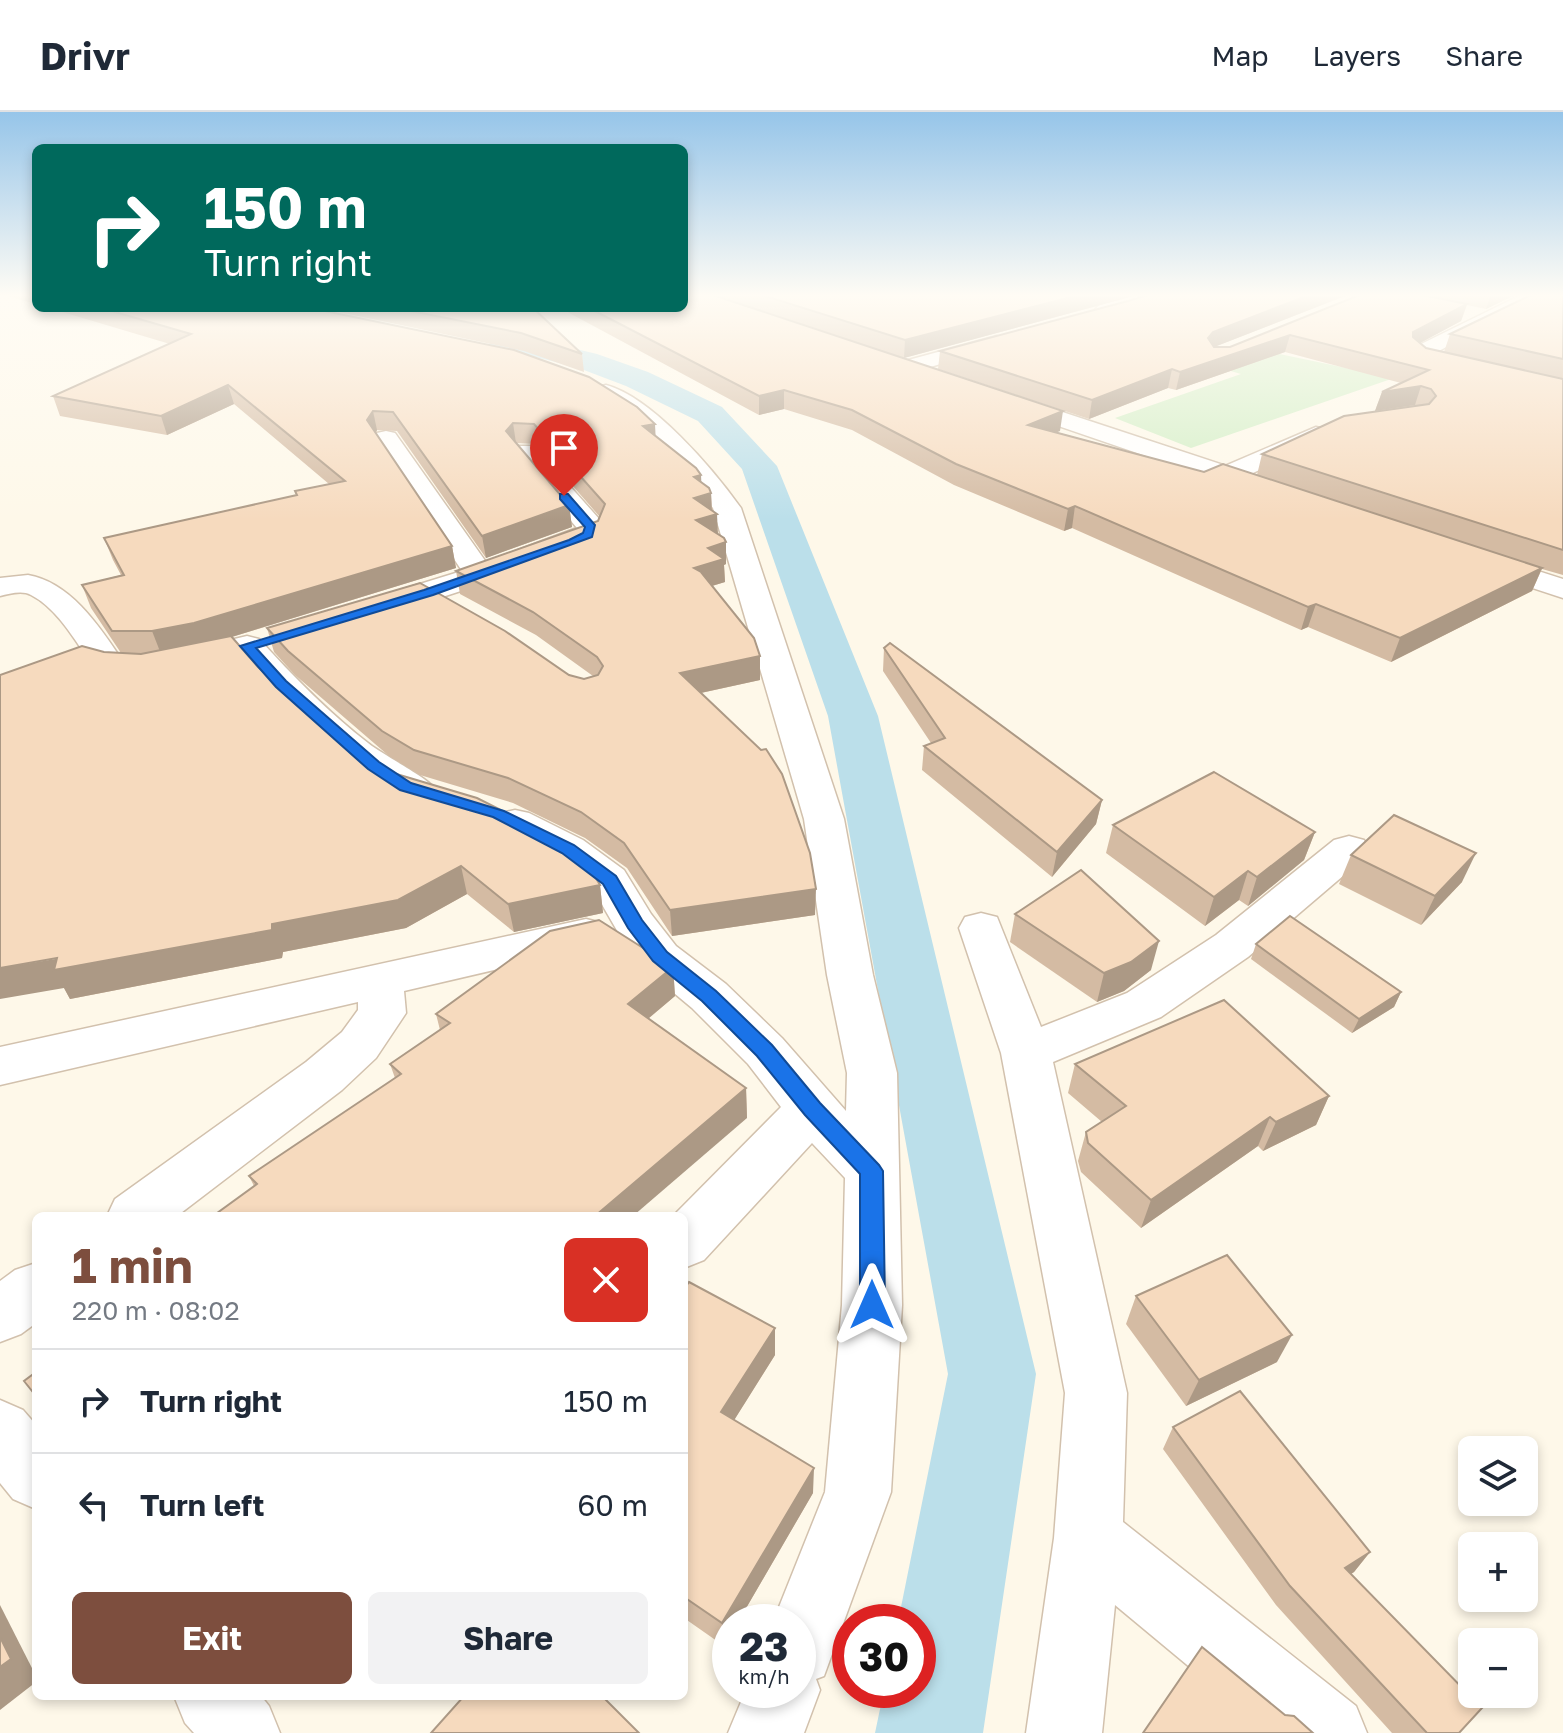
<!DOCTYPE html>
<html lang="en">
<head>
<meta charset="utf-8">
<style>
  body { margin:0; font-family:"Golos Text",sans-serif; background:#f2f2f3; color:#1f2937; height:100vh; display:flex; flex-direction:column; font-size:30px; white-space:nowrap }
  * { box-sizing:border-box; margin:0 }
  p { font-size:26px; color:#747a83 }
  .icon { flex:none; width:44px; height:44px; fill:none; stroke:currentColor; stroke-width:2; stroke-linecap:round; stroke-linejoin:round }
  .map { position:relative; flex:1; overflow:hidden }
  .panel { position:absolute; left:32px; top:1100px; width:656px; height:488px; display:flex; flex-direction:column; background:#fff; border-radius:12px; box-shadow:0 4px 12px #0003 }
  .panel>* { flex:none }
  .banner { position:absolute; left:32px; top:32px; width:656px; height:168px; border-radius:12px; box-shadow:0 4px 12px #0003; background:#00695c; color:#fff; overflow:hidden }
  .controls { position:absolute; left:1458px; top:1324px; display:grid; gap:16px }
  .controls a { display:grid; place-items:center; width:80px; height:80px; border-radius:12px; background:#fff; box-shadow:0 4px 12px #0003; font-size:40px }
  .speed { position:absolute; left:712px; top:1492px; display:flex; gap:16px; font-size:40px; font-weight:700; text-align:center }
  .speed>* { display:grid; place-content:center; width:104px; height:104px; border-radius:50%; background:#fff; box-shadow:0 4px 12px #0003; line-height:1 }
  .speed small { font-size:20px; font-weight:400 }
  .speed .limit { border:12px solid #d22; background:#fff; color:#111 }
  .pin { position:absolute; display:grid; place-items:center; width:68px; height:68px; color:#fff; margin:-82px -34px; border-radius:50% 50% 50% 0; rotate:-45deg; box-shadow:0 0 8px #0007 }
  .pin .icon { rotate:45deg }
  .me { position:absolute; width:88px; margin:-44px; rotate:0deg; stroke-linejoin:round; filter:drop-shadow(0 0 6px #0008) }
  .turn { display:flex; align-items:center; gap:28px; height:168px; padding:0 40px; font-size:36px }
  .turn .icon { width:104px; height:104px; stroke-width:2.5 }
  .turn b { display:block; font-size:56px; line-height:68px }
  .round { display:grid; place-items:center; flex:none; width:84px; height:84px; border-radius:12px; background:#f2f2f3 }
  .head { display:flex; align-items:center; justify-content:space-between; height:136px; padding:0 40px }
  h1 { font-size:48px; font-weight:700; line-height:60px; color:#7d4e3e }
  .button { display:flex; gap:16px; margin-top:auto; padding:16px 40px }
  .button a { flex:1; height:92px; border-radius:12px; background:#7d4e3e; color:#fff; font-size:32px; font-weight:700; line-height:92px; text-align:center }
  .button a+a { background:#f2f2f3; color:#1f2937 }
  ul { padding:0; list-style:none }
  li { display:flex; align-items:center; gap:24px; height:104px; padding:0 40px; border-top:2px solid #e0e1e3 }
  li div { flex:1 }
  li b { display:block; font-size:30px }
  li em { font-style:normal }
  header { display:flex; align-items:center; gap:48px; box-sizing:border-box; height:112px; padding:0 40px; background:#fff; border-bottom:2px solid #e0e1e3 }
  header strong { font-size:38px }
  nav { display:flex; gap:44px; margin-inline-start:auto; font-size:28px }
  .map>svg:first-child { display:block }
  .green { fill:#d2eec5 }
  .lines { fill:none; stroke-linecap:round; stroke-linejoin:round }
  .canal { fill:#bbdfea; fill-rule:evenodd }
  .minor-casing { stroke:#d2c1ad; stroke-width:3 }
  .tertiary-casing { stroke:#d2c1ad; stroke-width:3 }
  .minor { fill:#fff; fill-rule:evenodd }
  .tertiary { fill:#fff; fill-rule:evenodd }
  .wall { fill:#d4bba3 }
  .shaded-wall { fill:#ac9985 }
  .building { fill:#f6dabe; stroke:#ac9985; stroke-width:2 }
  .route { fill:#1a73e8; stroke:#114b97; stroke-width:2 }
</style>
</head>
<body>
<header>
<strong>Drivr</strong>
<nav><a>Map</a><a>Layers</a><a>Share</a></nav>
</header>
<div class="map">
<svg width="1563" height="1621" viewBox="0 0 1563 1621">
  <rect width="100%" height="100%" fill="#fef8e9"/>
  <path class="green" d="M1260,238l134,28 -203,70 -76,-30 126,-44 -24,-7z"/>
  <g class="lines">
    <path class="canal" d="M501,219l96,23 51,18 74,35 55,59 101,250 158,658 -53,359h-108l9,-43h34v-68h-20l50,-248 -120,-658 -86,-247 -44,-48 -72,-35 -50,-19 -85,-21 -4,-6 4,-6z"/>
    <defs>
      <g id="minor">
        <path d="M1129,182h26l-2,4 -51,21 -10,-6 9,-10z"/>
        <path d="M1523,182h23l-111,59 128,29v14l-142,-33 -12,-11 4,-4z"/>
        <path d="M997,224l10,6 -3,4 -95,27 -11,-6 3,-5z"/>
        <path d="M606,273c46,12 108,85 135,123l103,311 29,156 24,98 5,232 -11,187 -67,184 -8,3 4,11 -16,43h-76l18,-43h52v-68h-25l52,-130 17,-187 3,-127 -33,-35 -108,117 -20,8v-52h-11l108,-109 -33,-43 -56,-56 -48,-40 -25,-34 -26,-45 -40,-31 -52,-27 -6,-9 6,-9 14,-3 14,3 54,27 41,30 27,44 25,32 50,38 56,54 64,73 1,-38 -20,-98 -23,-156 -91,-311 -49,-60 -66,-51 -3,-5 3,-5z"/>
        <path d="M1316,315l9,2 3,5 -3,5 -89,42h-18l-4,-6 4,-6z"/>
        <path d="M386,319l9,2 91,129 91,-34 -65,-77 4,-5h18l67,75 4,6 -7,14 -128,47 -83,27 -11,2 -11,-2 -5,-7 5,-7 97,-30 -88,-133 3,-5z"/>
        <path d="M28,463c41,7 70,49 92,82h38l89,-21 12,3c34,37 70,74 109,104 15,12 60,35 67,46l-5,8c-58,14 -154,-99 -190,-139 -49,13 -94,26 -144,13 -17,-24 -37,-62 -65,-76 -9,-5 -22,-1 -31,1v-18z"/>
        <path d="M1349,724l15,4 6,9 -6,9 -116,99 -87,60 -108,45 74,331 -4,129 233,184 11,27h-98l-154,-128 -13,128h-76l28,-195 11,-145 -64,-340 -42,-125 6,-11 16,-4 16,4 44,110 86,-34 89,-58 118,-95z"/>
        <path d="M586,807l16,4 6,11 -6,11 -198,46 2,22 -30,45 -34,32 -165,126h-70l8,-17 191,-137 36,-30 16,-22v-8l-358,83v-38z"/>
        <path d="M36,1151v60l-15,11 -21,8v-61l15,-11z"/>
        <path d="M0,1288l23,10 13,15v84l-23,-10 -13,-16z"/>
        <path d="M174,1584h87l8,10 11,27h-86l-9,-10z"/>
      </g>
      <g id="tertiary">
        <path d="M1005,281l270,89 4,6 -4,6h-18l-260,-89 -3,-5 3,-5z"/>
        <path d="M1479,440l84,27v19l-94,-31 -5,-6 5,-6z"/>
      </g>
    </defs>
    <use href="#minor" class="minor-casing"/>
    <use href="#tertiary" class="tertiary-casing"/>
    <use href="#minor" class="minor"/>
    <use href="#tertiary" class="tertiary"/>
  </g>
  <g class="wall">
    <path d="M0,182h36v10z"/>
    <path d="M684,182h457l-237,64 156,73 -4,1 148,40 53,3 5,-21 154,-48 -41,5 7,-19 19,-9 -116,-31 -109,38 -8,-2 -79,31 -151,-50 2,-18 188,-50 23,-7h199l-136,53h16l132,-53h155l-31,15 -19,-4 -6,16 -41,22 6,5 18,4 6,-18 113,-40v281l-21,-6 -10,22 -141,71 -83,-35 -7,3 -229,-102 -8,3 -110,-46 -102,-55 -68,-21 -25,6 -199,-107h124z"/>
    <path d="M49,196h261l346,128 45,39v7l10,11 1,17 6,24 8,8v22l-2,1 1,17 -13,4 48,70v24l-59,13 114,222 -143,21 -45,-68 -42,-30 -72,-35 -93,-28 -31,-19 -94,-81 -21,-23 -7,-24 302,47 15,4 9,-3 -57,-41 -76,-41 -4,-23 142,-50 2,-4 -64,-73 -20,-1 53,62 3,22 -86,31 -89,-127 -20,-1 -1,3 76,113 4,22 -224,69 26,30 94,83 31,20 217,115 3,28 -89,19 -47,-38 -61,34 -123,24 -1,6 -212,41 -6,-11 40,-336 17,1 -30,-45 -9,-23 39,-10 -8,-15 -9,-22 192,-43 -1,-4 34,-7 -95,-80 -67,31 -107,-19 -7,-20 117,-52z"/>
    <path d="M320,196h213l49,46 2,18 -60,-21z"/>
    <path d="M884,536l218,152 -6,24 -44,53 -130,-107 2,-24 7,-3 -48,-72z"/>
    <path d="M1113,713l202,7 -11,28 -56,46 -9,-6 -34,26 -99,-73z"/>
    <path d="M1351,743l111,27 -41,43 -82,-41z"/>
    <path d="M1015,802l136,56 -27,21 -27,11 -87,-60z"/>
    <path d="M1256,832l145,48 -7,15 -42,26 -101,-74z"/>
    <path d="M673,855l2,29 -27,23 98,69 1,30 -493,68 -5,-10 146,-98 -5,-14 50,-34 -4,-16z"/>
    <path d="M1075,952l254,32 -13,29 -53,26 -5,-5 -117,82 -60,-56 -3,-11 8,-29 16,-10 -34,-29z"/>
    <path d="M684,1177l91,39v27l-41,65 79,73 -75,129h-8l-6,24 -40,-28z"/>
    <path d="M1136,1184l141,66 -91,44 -60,-82z"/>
    <path d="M1173,1315l197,125 -16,20 -3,2 108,159h-67l-116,-128 -113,-156z"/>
  </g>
  <g class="shaded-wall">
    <path d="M1083,182h58l-237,64 1,-18z"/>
    <path d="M1312,182h38l-141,55 -1,-11 5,-6z"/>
    <path d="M1491,182h26l-31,15z"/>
    <path d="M1467,192l-6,17 -54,29 6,-18z"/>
    <path d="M1290,223l-5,17 -109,38 4,-18z"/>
    <path d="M1172,257l-4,19 -79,31 3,-19z"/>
    <path d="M228,273l6,19 -67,31 -6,-19z"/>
    <path d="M1421,274l-6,19 -40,6 7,-19z"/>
    <path d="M784,278v19l-25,6v-19z"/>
    <path d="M373,299l4,19 -5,10 -5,-20z"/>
    <path d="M1063,299l-3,20 -35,13 3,-19z"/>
    <path d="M513,311l3,20 -10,-12z"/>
    <path d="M655,312l1,20 -13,-18z"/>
    <path d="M701,363l1,21 9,-3 1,21 -17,5 -1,-42z"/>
    <path d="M569,393l3,22 -86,31 -4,-22z"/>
    <path d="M1075,394l-3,22 -8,3 4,-22z"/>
    <path d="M717,402l1,21 -22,-15z"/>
    <path d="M726,430v22l-2,1 1,17 -30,9 -1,-23 14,-20z"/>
    <path d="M452,434l4,22 -254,78 -41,8 -9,-23z"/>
    <path d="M1542,456l-10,23 -141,71 9,-24z"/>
    <path d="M1316,492l-8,23 -7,3 7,-23z"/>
    <path d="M760,544v24l-78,17 -2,-24z"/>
    <path d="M1102,688l-6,24 -44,53 5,-25z"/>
    <path d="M1315,720l-11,28 -56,46 9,-29z"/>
    <path d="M1476,741l-14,29 -41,43 14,-29z"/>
    <path d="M461,754l6,28 -61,34 -123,24 -1,6 -212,41 -6,-11 -64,11v-31l272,-44z"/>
    <path d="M1248,759l-9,29 -34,26 9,-29z"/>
    <path d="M600,773l3,28 -89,19 -6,-28z"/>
    <path d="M816,777l-1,26 -143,21 -2,-26z"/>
    <path d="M1159,829l-8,29 -27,21 -27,11 7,-29z"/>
    <path d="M673,855l2,29 -44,37 -3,-29z"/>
    <path d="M1401,880l-7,15 -42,26 7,-14z"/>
    <path d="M746,976l1,30 -114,98h-38z"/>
    <path d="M1329,984l-13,29 -53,26 13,-29z"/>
    <path d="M1270,1005l-12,29 -117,82 10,-28z"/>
    <path d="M775,1216v27l-52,83 -2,-26z"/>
    <path d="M1292,1223l-15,27 -91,44 13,-26z"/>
    <path d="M814,1356l-1,25 -75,129h-8v13l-6,11 -2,-23z"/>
    <path d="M1370,1440l-16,20 -25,16 16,-20z"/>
    <path d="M0,1493l36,71v6l-36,28z"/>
  </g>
  <g class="building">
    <path d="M684,182h26l353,117 -35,14 176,47 19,-8 319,104 -142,70 -84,-34 -8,3 -233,-101 -7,3 -112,-45 -104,-54 -68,-20 -25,6 -170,-88h95z"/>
    <path d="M759,182h324l-178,46z"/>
    <path d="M1151,182h161l-99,38 -5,6 6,9h16l132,-53h55l50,10 -54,28v5l13,11 137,31v171l-301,-96 82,-38 85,-12 7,-8 -5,-7 -10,-3 -39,6 47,-22 -139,-35 -110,37 -8,-3 -80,31 -152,-49 188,-50z"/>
    <path d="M1533,182h30v65l-113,-25z"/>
    <path d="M101,196h209l204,42 75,27 48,30 18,17 -12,2 53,42 5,7 -7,2 15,11 2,5 -17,5 23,16 -21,6 28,18 2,4 -18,6 16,11 -30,9 7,4 53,66 6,18 -80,17 81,77 5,-1 16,25 28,79 6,36 -146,21 -46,-67 -43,-31 -73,-34 -94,-28 -32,-19 -94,-80 -21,-23 153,-45 85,48 64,44 15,4 14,-4 5,-9 -6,-9 -64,-45 -77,-41 142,-50 7,-17 -71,-80 -21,-1 -7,8 63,74 -87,31 -89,-124 -20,-1 -6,9 85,126 -258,77 -42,8h-40l-30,-46 42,-10 -20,-37 193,-43 -2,-4 50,-10 -117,-96 -67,31 -108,-20 138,-62z"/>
    <path d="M396,196h137l49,46 -61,-21z"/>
    <path d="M231,524l27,31 94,83 31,20 94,28 70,35 40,30 13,22 -92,19 -47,-38 -63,34 -126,24v6l-218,40 3,-12 -57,10v-293l82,-29 22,6 37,2z"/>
    <path d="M890,531l212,157 -45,52 -133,-106 21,-8 -61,-90z"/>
    <path d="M1214,660l101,60 -58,45 -9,-6 -34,26 -101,-72z"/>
    <path d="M1394,703l82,38 -41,43 -84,-41z"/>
    <path d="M1081,758l78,71 -28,21 -27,11 -89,-59z"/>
    <path d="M1290,804l111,76 -42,27 -103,-75z"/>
    <path d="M599,808l74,47 -45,37 118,84 -151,128h-382l44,-32 -8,-8 152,-102 -11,-10 60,-41 -14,-9 114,-83z"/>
    <path d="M1224,888l105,96 -53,26 -6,-5 -119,83 -63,-57 -2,-11 40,-26 -51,-42z"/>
    <path d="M1227,1143l65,80 -93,45 -63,-84z"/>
    <path d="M689,1170l86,46 -54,84 93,56 -92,155 -38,-26v-308z"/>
    <path d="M36,1260v24l-12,-15z"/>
    <path d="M1240,1279l130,161 -25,16 137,140 -23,25h-32l-137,-147 -117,-159z"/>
    <path d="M0,1525l11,22 -11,8z"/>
    <path d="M1202,1535l83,68 9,1 19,17h-170z"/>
    <path d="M464,1584h138l37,37h-208z"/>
  </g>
  <linearGradient id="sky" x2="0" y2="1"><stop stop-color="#96c5e9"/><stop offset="0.45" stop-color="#fffcf5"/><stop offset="1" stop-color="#fffcf5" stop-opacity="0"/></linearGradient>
  <rect width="1563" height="408" fill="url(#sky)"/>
  <path class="route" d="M560,382h8l27,31 -3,12 -159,58 -177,53 30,33 93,81 32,21 93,28 70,34 42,31 26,44 25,32 49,39 56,54 48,58 59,62 4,6 2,134 -4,8 -9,3 -8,-3 -4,-8v-131l-55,-59 -48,-59 -55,-55 -49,-40 -25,-33 -25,-44 -41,-31 -69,-36 -93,-27 -32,-21 -92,-82 -36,-41 184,-56 145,-50 14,-7 2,-6 -25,-28z"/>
</svg>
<div class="controls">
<a><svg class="icon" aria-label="layers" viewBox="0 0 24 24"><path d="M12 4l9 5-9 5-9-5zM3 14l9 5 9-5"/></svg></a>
<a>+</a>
<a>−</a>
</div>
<div class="speed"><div>23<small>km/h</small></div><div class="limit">30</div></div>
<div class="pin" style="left:564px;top:384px;background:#d93025"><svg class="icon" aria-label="arrive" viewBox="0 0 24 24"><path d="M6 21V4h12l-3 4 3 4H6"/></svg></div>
<svg class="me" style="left:872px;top:1193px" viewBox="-20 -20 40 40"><path d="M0-17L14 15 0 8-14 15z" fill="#1a73e8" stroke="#fff" stroke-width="4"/></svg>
<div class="banner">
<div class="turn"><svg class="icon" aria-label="right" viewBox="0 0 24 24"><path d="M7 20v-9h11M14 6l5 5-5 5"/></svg><div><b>150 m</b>Turn right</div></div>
</div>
<section class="panel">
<div class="head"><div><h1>1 min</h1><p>220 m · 08:02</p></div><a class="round" style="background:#d93025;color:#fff"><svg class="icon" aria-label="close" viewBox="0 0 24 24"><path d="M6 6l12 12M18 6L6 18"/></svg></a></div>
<ul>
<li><svg class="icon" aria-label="right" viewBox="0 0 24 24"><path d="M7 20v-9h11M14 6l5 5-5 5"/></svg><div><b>Turn right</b></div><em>150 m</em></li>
<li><svg class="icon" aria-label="left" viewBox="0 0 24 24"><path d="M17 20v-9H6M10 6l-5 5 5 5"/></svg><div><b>Turn left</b></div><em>60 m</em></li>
</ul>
<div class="button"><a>Exit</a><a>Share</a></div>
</section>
</div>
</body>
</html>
